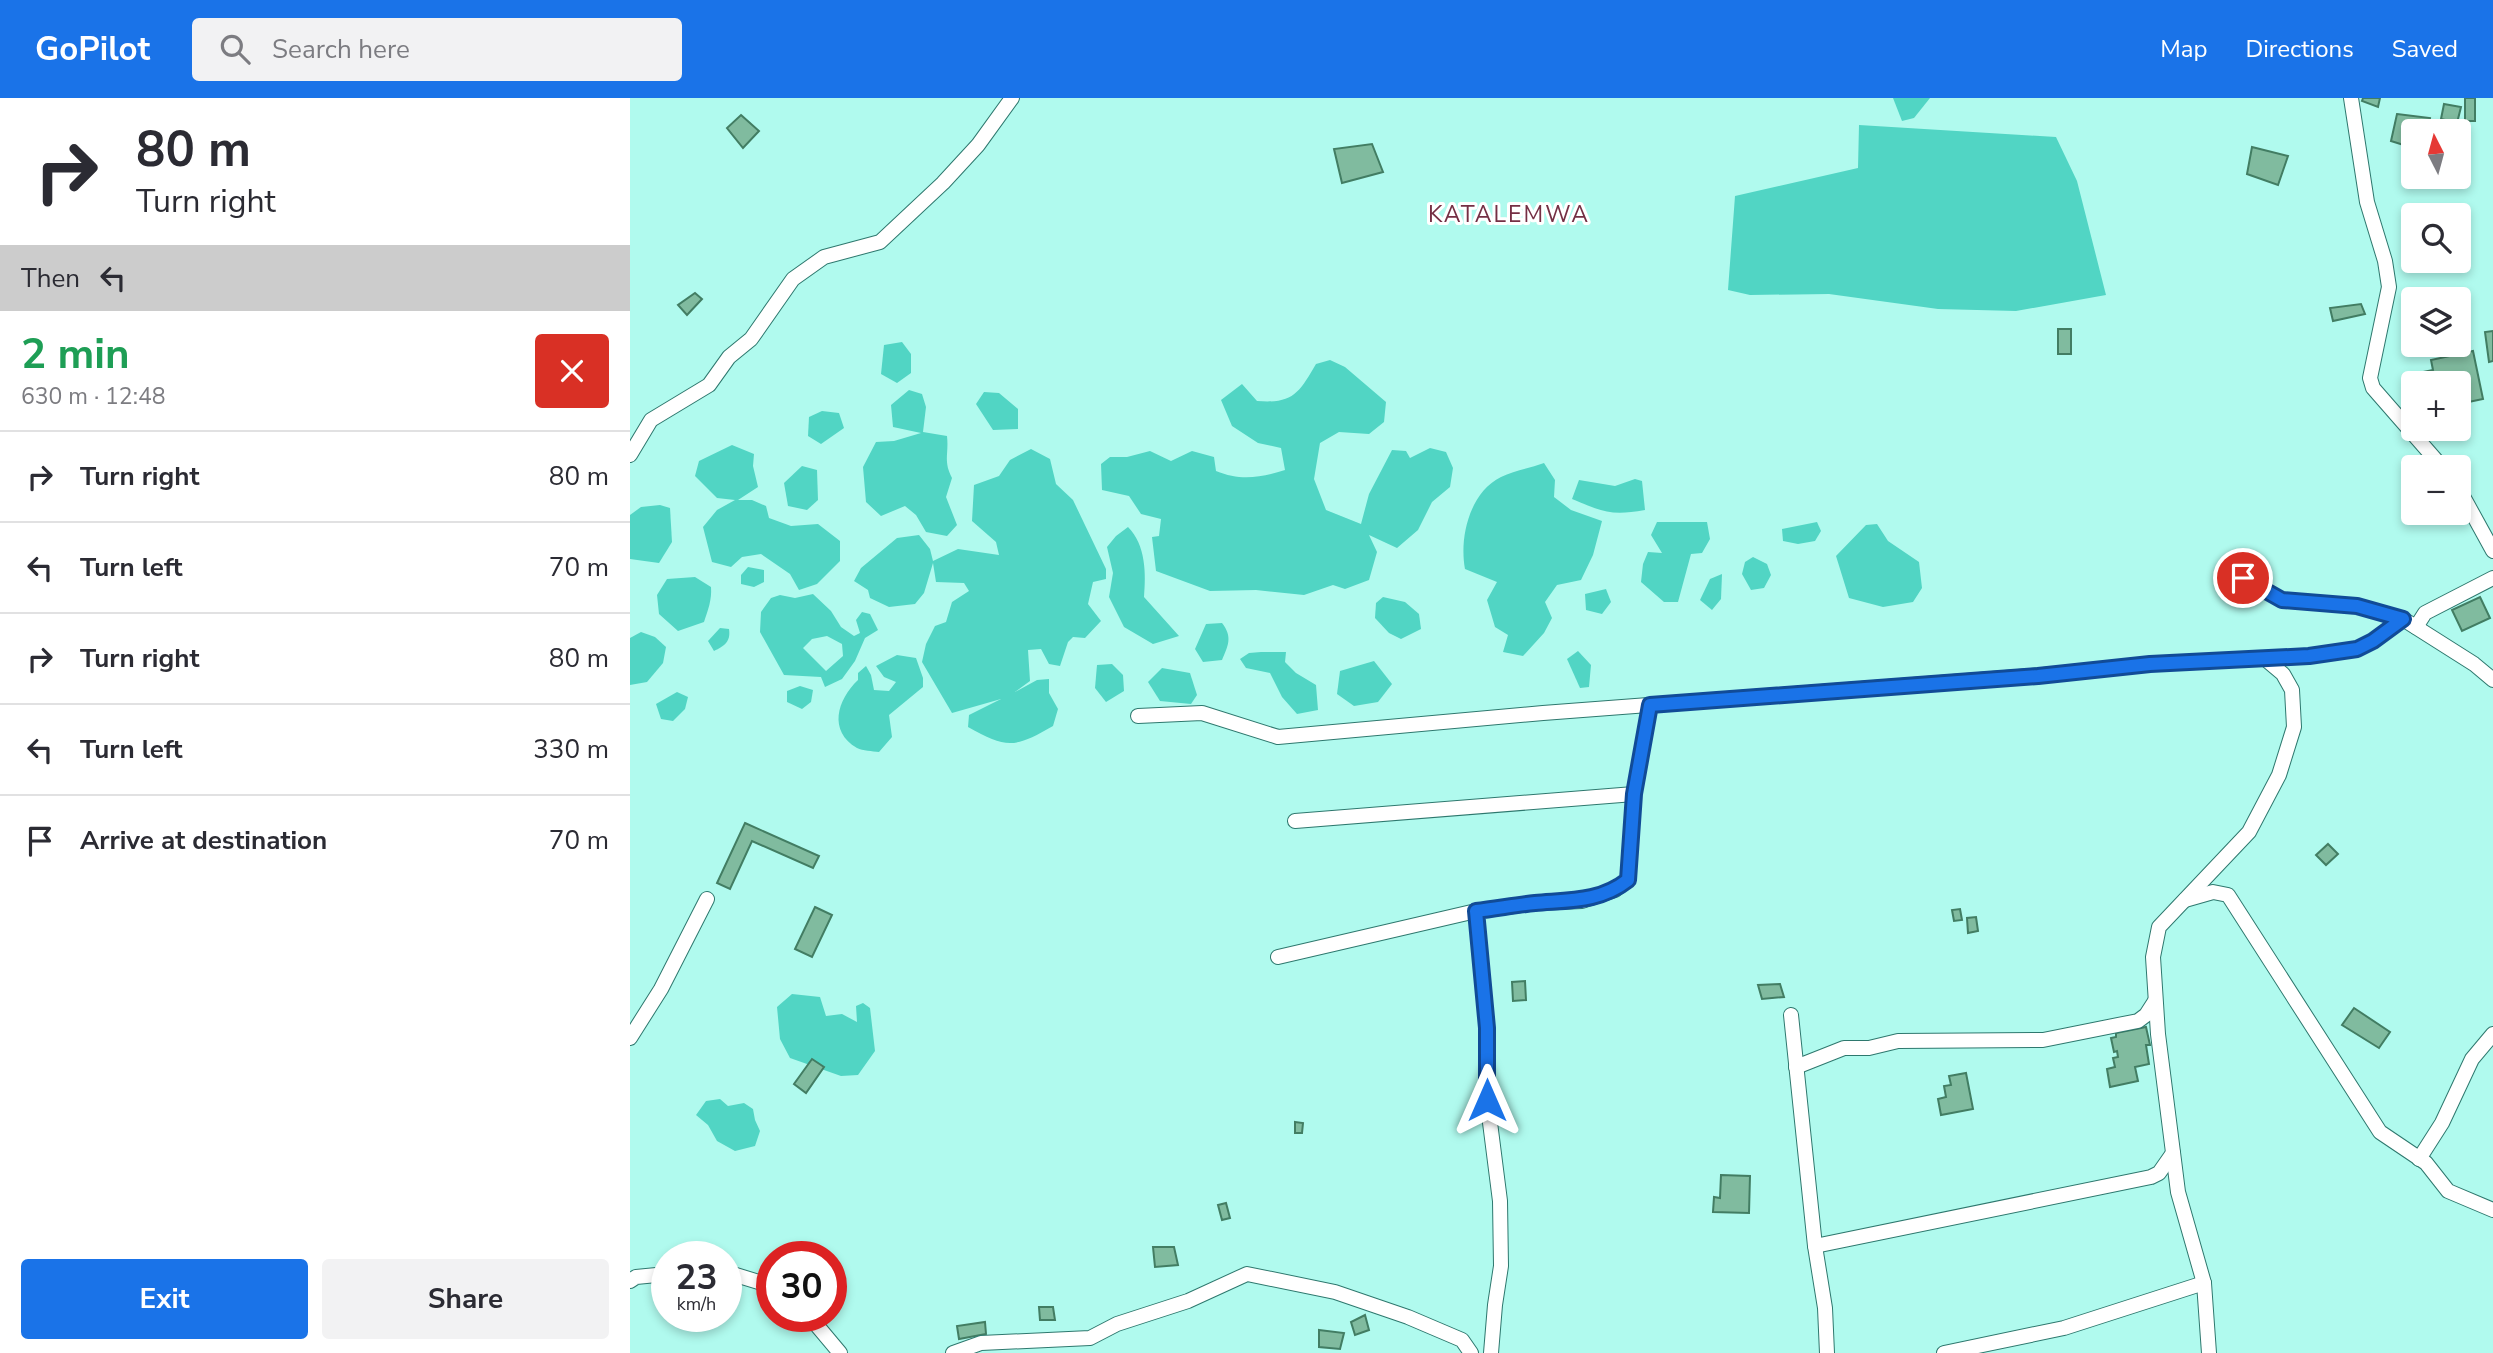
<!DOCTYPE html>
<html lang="en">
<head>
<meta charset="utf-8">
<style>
  body { margin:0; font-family:"Nunito Sans",sans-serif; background:#f2f2f3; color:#2b2b33; height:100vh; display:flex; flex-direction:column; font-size:26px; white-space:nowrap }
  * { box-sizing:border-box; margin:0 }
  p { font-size:23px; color:#7c7c81 }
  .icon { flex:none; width:38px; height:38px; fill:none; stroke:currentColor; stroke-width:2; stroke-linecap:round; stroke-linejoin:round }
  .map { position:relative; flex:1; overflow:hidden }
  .side { display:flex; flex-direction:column; background:#fff; width:630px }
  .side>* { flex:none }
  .guide { background:#fff; color:#2b2b33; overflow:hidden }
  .needle { width:46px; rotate:354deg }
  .buttons { position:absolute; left:1771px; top:21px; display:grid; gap:14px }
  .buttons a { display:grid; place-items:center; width:70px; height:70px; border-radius:7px; background:#fff; box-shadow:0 4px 10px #0003; font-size:35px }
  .speed { position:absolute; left:21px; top:1143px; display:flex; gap:14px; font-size:35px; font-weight:700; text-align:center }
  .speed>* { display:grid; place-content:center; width:91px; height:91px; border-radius:50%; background:#fff; box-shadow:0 4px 10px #0003; line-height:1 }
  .speed small { font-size:18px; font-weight:400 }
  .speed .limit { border:10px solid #d22; background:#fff; color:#111 }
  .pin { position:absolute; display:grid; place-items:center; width:60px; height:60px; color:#fff; margin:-30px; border:4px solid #fff; border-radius:50%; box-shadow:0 2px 7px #0007 }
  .me { position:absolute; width:77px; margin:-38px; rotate:0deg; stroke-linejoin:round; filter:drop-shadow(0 0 5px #0008) }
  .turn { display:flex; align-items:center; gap:24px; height:147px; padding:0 21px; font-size:32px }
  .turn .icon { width:91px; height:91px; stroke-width:2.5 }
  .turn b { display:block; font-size:49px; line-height:60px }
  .then { display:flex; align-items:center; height:66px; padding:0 21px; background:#0003; gap:14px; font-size:26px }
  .round { display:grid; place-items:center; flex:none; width:74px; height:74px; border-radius:7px; background:#f2f2f3 }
  .summary { display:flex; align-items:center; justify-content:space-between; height:119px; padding:0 21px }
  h1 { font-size:42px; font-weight:700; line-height:52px; color:#1e9e55 }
  .button { display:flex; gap:14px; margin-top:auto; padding:14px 21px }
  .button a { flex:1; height:80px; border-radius:7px; background:#1a73e8; color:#fff; font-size:28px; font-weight:700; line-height:80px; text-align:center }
  .button a+a { background:#f2f2f3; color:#2b2b33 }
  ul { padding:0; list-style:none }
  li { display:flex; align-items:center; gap:21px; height:91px; padding:0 21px; border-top:2px solid #e1e1e2 }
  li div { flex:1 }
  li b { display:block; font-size:26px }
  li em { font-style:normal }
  header { display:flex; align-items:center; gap:42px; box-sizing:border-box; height:98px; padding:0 35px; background:#1a73e8; color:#fff }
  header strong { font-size:33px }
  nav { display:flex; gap:38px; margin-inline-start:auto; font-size:24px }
  .search { width:490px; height:63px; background:#f2f2f3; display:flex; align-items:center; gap:18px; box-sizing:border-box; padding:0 24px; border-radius:7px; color:#7c7c81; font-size:26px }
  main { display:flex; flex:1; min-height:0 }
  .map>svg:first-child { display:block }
  .green { fill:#51d5c4; fill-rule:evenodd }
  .building { fill:#80bb9f; stroke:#427d63; stroke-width:2 }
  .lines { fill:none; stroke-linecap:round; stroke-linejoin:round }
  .minor-casing { stroke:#2e786e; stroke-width:16 }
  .minor { stroke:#fff; stroke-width:14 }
  .route-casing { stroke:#114b97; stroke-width:18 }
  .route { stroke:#1a73e8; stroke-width:12 }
  .labels { text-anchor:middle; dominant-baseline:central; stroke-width:6; stroke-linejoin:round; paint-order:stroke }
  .quarter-label { font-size:23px; letter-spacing:2px; fill:#742f44; stroke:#fff }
</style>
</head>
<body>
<header>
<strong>GoPilot</strong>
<div class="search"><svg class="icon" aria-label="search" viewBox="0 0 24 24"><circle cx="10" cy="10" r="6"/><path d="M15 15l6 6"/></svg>Search here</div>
<nav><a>Map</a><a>Directions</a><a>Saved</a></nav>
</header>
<main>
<section class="side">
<div class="guide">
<div class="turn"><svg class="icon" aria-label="right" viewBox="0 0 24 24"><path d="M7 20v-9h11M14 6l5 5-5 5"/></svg><div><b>80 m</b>Turn right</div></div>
<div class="then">Then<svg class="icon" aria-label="left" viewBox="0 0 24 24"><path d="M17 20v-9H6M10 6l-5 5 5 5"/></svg></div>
</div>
<div class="summary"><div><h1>2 min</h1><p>630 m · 12:48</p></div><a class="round" style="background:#d93025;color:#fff"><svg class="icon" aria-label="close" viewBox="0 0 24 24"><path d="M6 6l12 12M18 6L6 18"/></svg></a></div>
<ul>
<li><svg class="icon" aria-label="right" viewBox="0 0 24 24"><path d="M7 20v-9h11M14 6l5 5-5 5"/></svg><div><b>Turn right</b></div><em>80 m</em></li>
<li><svg class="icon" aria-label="left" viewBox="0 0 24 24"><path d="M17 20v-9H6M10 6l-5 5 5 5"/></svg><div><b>Turn left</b></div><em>70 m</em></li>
<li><svg class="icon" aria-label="right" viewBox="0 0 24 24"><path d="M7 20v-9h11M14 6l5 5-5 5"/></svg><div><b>Turn right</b></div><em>80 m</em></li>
<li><svg class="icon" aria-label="left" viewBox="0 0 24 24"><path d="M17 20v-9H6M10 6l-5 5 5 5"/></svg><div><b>Turn left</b></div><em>330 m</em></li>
<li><svg class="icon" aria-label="arrive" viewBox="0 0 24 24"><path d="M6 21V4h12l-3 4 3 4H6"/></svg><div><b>Arrive at destination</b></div><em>70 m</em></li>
</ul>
<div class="button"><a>Exit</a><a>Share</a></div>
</section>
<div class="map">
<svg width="1863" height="1255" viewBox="0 0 1863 1255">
  <rect width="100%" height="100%" fill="#b0faee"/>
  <g class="green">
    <path d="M1263,0h37l-16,20 -12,3z"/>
    <path d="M1229,27l197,12 21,44 29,114 -90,16 -78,-2 -109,-15 -79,1 -22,-5 7,-94 123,-28z"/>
    <path d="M272,244l9,12v19l-14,10 -16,-9 3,-29z"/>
    <path d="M700,262l15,7 41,35 -2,20 -15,12 -30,-2 -19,11 -6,36 12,31 35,14 8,-30 23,-44 14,1 4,7 20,-10 16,4 7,16 -3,19 -18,15 -14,28 -21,18 -28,-13 8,17 -8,28 -24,9 -12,-4 -29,10 -48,-5 -46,1 -54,-20 -4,-34 7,-1 2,-17 -20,-5 -12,-18 -27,-6 -1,-26 9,-7h17l23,-6 21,10 21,-10 22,6 2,14c24,10 44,7 69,-1l-4,-22 -23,-5 -26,-17 -11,-26 21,-16 15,17c36,3 42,-8 59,-37z"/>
    <path d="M279,292l13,4 4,13 -3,25 24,4c2,18 -4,25 5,42l-6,19 11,28 -10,11 -21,-4 -10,-17 -11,-9 -24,10 -15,-14 -3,-35 13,-25 18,-1 27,-8 -28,-6 -2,-22z"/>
    <path d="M354,294l15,1 19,16v20l-25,1 -17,-26z"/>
    <path d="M192,313l17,2 5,15 -23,16 -13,-8 1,-19z"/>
    <path d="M102,347l22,9 -1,12 5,21 -20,13h14l14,6 3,12 22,8 27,-2 22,17v20l-23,23 -18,6 -9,-16 -29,-20 -19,3 -11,10 -19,-5 -9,-35 14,-17 18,-10 -18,-2 -22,-22 4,-15z"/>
    <path d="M401,351l19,10 6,25 17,16 33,69v10l-13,3 -5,22 13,17 -16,17 -12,-1 -5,5 -8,24 -11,-2 -8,-15 -13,1 2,31 -15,11 22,-12 12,-1v14l9,16 -5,17c-38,22 -46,23 -85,1l1,-12 32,-16 -49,14 -30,-51 4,-18 9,-18 11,-4 6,-20 17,-11 -5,-8 -28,-1 -3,-19 -9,30 -9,11 -26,3 -19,-9 -2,-8 -14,-9 7,-13 36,-30 22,-3 11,14 3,12 25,-12 41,6 -3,-13 -24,-21 2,-36 25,-9 11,-16z"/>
    <path d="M914,365l11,17 -1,17 17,13 31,11 -9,34 -12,25 -24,5 -12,17 7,16 -8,15 -21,23 -20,-4 5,-17 -13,-8 -8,-27 10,-18 -32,-13c-6,-32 5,-77 36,-92 13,-6 29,-9 43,-14z"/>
    <path d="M172,368l15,4 1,30 -11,10 -19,-4 -4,-23z"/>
    <path d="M1005,381l7,2 3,29c-34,6 -42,2 -73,-11l7,-19 36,6z"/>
    <path d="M30,407l10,3 2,34 -13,21 -29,-4v-44l11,-8z"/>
    <path d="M1027,424h50l3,17 -8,14 -11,1 -13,48h-14l-23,-20 2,-18 5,-12 14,1 -11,-18z"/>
    <path d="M1187,424l4,9 -6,10 -17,3 -15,-3 -1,-12z"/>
    <path d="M1247,426l11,17 31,21 3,26 -9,14 -30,5 -34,-9 -13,-42 30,-31z"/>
    <path d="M498,429c18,18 18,47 16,70l35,39 -26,8 -29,-17 -15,-30 4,-24 -6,-26 9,-11z"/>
    <path d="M1123,459l14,7 4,11 -7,13 -13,2 -9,-16 3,-12z"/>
    <path d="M118,469l16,3v12l-10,5 -13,-3v-9z"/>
    <path d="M1092,476l-1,25 -9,11 -12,-10 10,-21z"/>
    <path d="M65,479l16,10c1,13 -3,23 -7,35l-26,9 -19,-17 -2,-19 10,-16z"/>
    <path d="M976,491l5,13 -9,12 -16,-4 -1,-16z"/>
    <path d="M183,496l18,17 10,16 13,9 6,-3 -4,-13 6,-8 8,2 8,16 -13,8 -10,23 -13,18 -17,8 -4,-10 -37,-2 -24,-43 1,-20 10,-14 9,-3 15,3zM197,538l15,8 1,12 -17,15 -23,-23 9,-9z"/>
    <path d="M753,499l22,5 14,12 2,15 -20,10 -12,-6 -14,-15 1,-15z"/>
    <path d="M592,525c11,14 6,23 0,37l-19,2 -8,-13 11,-25z"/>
    <path d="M90,530l9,1c2,13 -5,17 -15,22l-6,-10z"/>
    <path d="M11,534l14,5 11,10 -3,16 -16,19 -17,3v-47z"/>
    <path d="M948,553l13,14 -2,22 -9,1 -13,-29z"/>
    <path d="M631,554h25l-1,10 11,11 20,12 2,25 -21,4 -15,-17 -12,-24 -24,-5 -6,-9 9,-6z"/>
    <path d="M267,557l19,3 7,20v9l-34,28 3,22 -13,15c-7,-1 -16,-1 -22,-4 -29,-17 -20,-48 1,-68v-7l8,-7 5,9 3,15 15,1 7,-9 -12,-5 -8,-11z"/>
    <path d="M744,563l18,23 -14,18 -24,4 -17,-12 3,-23z"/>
    <path d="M482,566l11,11 1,16 -18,11 -11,-14 2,-23z"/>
    <path d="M532,570l28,5 7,22 -6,9 -31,-3 -12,-19z"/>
    <path d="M170,588l13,4 -2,12 -9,7 -15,-7v-11z"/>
    <path d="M47,594l11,5 -3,12 -12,12 -12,-2 -5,-15z"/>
    <path d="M162,896l28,3 6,19 16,-2 15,8 -1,-16 7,-3 7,5 5,43 -17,24 -17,1 -51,-18 -10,-19 -3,-32z"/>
    <path d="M90,1001l8,7 16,-3 9,6 2,11 5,11 -5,15 -20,5 -18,-10 -9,-16 -12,-10 10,-14z"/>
  </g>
  <g class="building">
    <path d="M1733,0h17l-2,9 -16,-6z"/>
    <rect x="1835" y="0" width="10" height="23"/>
    <path d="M1814,6l17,3 -4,16 -16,-4z"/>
    <path d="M1767,16l33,4 -2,13h-15v17l-22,-7z"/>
    <path d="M111,17l18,16 -16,17 -16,-20z"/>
    <path d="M1807,25l18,4 -1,4h-19z"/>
    <path d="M742,46l11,28 -41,11 -8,-34z"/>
    <path d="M1622,49l36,9 -10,29 -31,-11z"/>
    <path d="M65,195l7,6 -15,16 -9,-10z"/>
    <path d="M1731,206l4,10 -32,7 -3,-13z"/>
    <rect x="1428" y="231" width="13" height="25"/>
    <path d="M1863,233v30l-4,1 -4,-30z"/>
    <path d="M1843,253l10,48 -24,5v-21h-34l-2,-11 10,-2 -2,-10z"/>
    <path d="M1850,499l10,21 -28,13 -10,-21z"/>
    <path d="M115,725l74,33 -6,12 -61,-27 -22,48 -13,-6z"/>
    <path d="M1698,746l10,10 -12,11 -10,-10z"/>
    <path d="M185,809l17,8 -20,42 -17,-8z"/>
    <path d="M1330,811l2,11 -8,1 -2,-11z"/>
    <path d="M1346,819l2,14 -10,2 -1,-15z"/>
    <path d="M895,883l1,19 -13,1 -1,-19z"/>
    <path d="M1150,886l4,13 -22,2 -4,-14z"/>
    <path d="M1724,910l36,24 -11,16 -37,-23z"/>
    <path d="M1516,929l4,18h-4l3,19 -14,3 3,14 -28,6 -3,-18 8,-2 -2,-9 5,-1 -1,-6 -3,1 -3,-14 5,-1v-4z"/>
    <path d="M182,961l12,8 -18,26 -12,-9z"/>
    <path d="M1336,975l7,36 -32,6 -3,-16 8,-2 -2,-11 7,-1 -2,-9z"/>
    <path d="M665,1024l8,1 -1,10h-7z"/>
    <path d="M1091,1077l29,1 -1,37 -36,-1 1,-15 6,1z"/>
    <path d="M596,1105l4,15 -8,2 -4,-15z"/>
    <path d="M523,1149h21l4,18 -23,2z"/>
    <path d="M409,1209h14l2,13h-15z"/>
    <path d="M735,1217l4,15 -14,5 -4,-13z"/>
    <path d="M355,1224l1,12 -27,5 -2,-13z"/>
    <path d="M689,1232l25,3 -4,16 -21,-2z"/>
  </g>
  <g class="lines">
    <defs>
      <g id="minor">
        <path d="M1721,0l16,104 18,59 4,26 -19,91 3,10 69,79"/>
        <path d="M0,357l21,-35 58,-35 20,-28 22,-18 42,-60 31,-22 56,-15 63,-59 35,-38 34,-47"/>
        <path d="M1829,391l34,62"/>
        <path d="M1613,480l39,22 75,6 46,13 71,45 19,16"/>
        <path d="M1786,529l9,-14 68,-35"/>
        <path d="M508,618l64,-3 76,24 265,-24 514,-39 93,-10 159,-8 48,-7 16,-8 30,-22"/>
        <path d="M665,723l339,-27"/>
        <path d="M1555,802l28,-8 15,3 152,237 46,31 22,28 45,19"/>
        <path d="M846,813l11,117v71l13,102 1,65 -6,39 -4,48"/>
        <path d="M648,859l198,-46 61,-8 45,-2 33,-11 13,-10 6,-86 16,-89"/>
        <path d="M1161,917l24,231 10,62 2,45"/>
        <path d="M0,940l31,-49 46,-90"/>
        <path d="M1166,969l48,-19h25l29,-7 145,-1 95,-19 8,-6 9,-14"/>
        <path d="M1789,1061l23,-36 30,-64 21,-25"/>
        <path d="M1185,1148l336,-69 8,-4 14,-20"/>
        <path d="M96,1174l46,14"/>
        <path d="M0,1183l6,-4 31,-3"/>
        <path d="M179,1218l31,37"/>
        <path d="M323,1255l28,-10 109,-5 27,-14 71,-23 59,-27 88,18 73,25 54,23 9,13"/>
        <path d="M1314,1255l120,-25 140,-45"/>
        <path d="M1579,1255l-5,-70 -26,-91 -20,-158 -5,-77 6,-30 90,-95 30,-57 15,-48 -2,-37 -9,-16 -19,-16"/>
      </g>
    </defs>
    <use href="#minor" class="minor-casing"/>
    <use href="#minor" class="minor"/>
  </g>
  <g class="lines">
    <defs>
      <path id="route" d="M857,1002v-72l-11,-117c19,-2 39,-6 59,-8 34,-3 65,-1 93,-23l6,-86 16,-89 388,-29 112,-12 159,-8 48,-7 16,-8 30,-22 -46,-13 -75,-6 -39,-22"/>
    </defs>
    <use href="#route" class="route-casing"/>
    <use href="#route" class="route"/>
  </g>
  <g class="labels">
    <g class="quarter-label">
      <text x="879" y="116">KATALEMWA</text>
    </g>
  </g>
</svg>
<div class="buttons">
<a><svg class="needle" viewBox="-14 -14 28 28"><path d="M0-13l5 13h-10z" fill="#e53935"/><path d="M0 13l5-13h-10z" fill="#7c7c81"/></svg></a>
<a><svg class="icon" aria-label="search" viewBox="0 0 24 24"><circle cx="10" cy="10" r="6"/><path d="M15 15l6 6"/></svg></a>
<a><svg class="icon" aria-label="layers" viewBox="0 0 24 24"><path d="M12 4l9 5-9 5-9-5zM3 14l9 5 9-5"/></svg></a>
<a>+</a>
<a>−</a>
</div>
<div class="speed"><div>23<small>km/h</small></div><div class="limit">30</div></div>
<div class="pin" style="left:1613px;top:480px;background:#d93025"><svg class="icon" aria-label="arrive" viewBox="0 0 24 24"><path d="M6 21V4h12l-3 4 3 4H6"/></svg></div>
<svg class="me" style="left:857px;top:1002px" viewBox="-20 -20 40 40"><path d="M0-17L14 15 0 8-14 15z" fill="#1a73e8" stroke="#fff" stroke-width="4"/></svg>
</div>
</main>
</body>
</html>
